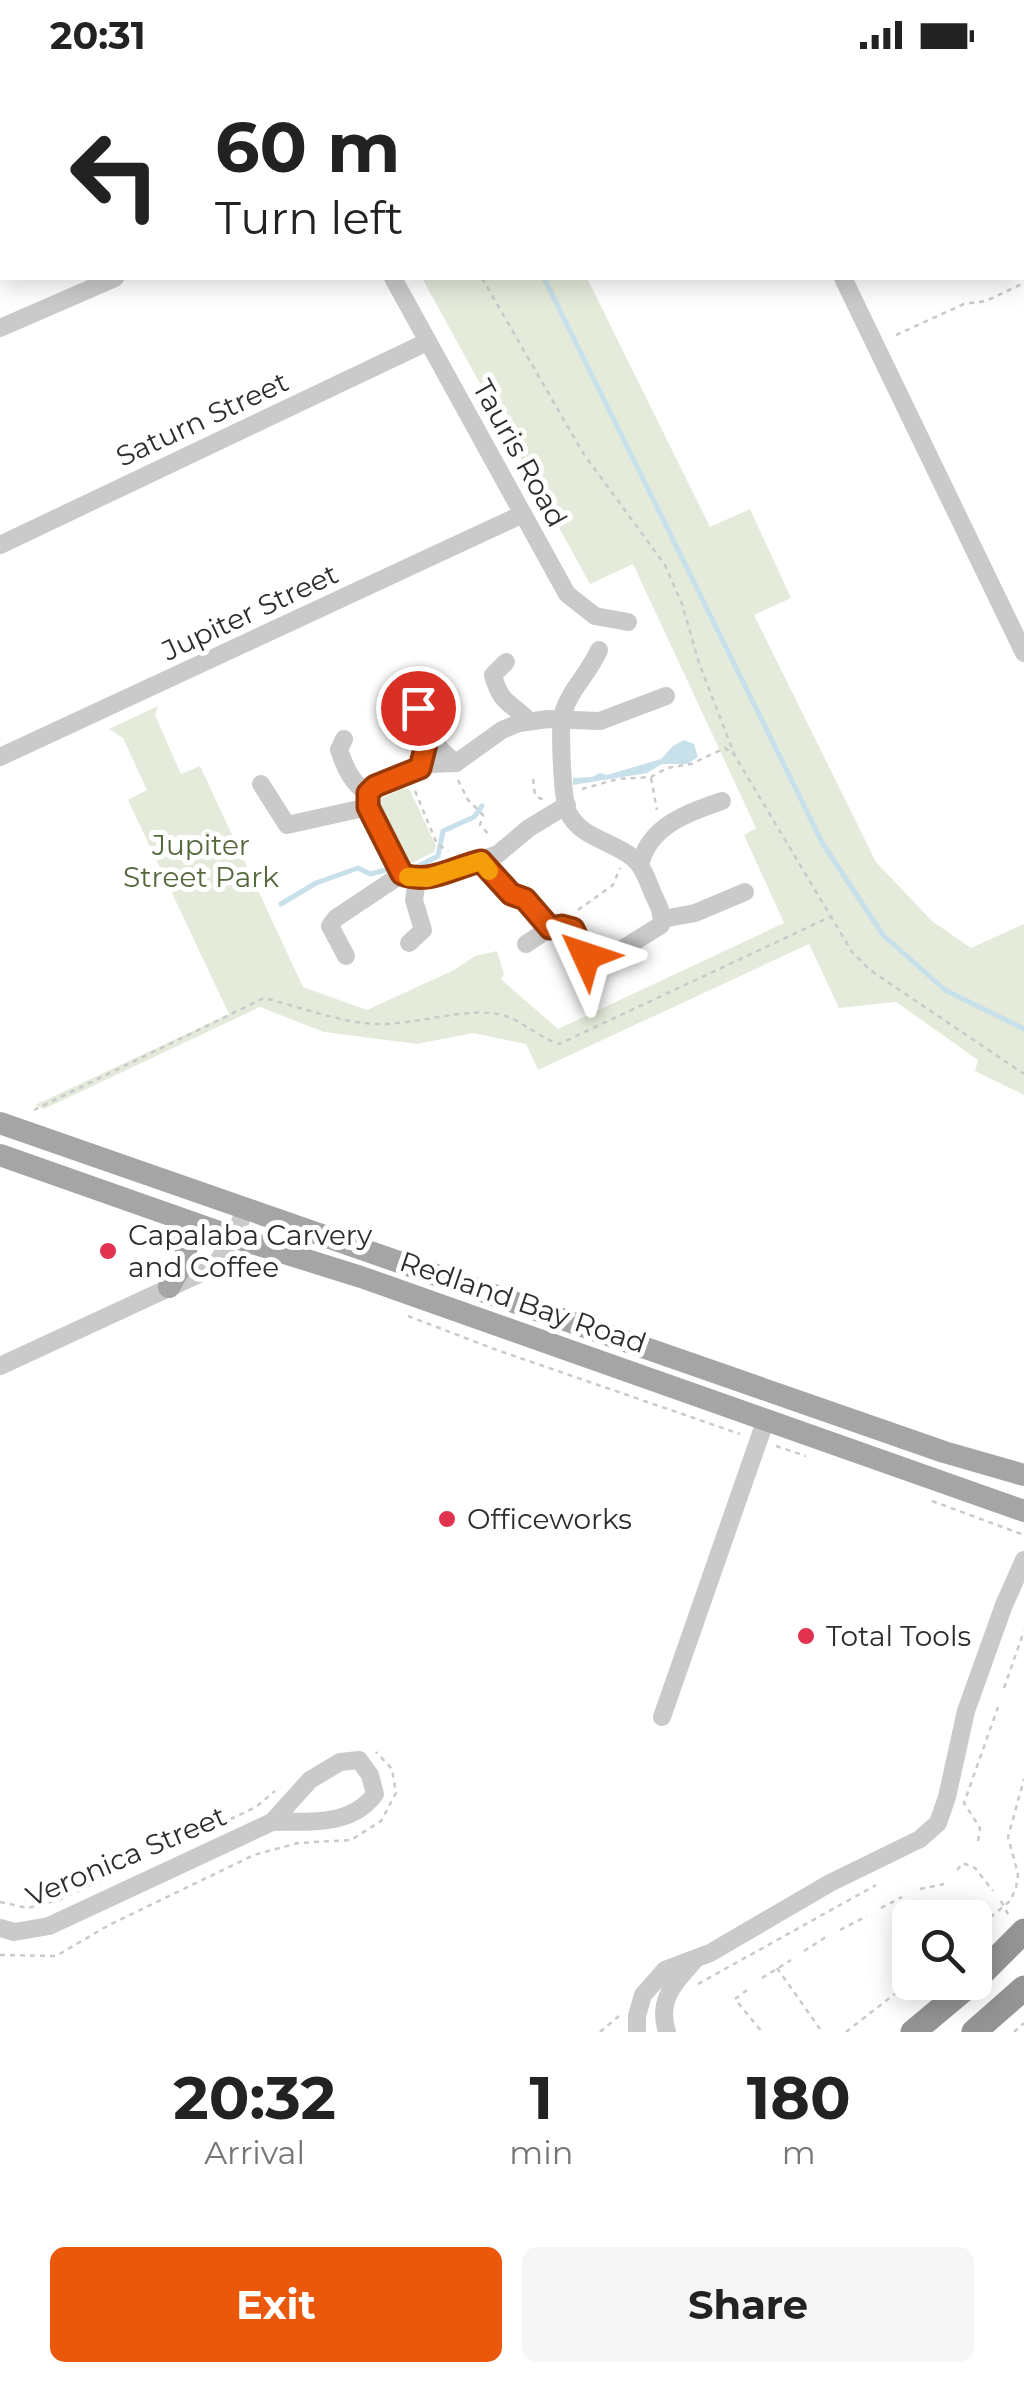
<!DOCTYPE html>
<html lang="en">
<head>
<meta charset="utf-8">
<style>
  body { margin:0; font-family:Montserrat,sans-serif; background:#f6f6f6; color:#222; height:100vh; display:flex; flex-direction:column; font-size:38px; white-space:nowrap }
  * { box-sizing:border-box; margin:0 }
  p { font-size:32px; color:#767676 }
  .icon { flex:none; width:55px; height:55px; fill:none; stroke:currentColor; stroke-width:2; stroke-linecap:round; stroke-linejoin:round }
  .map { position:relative; height:1962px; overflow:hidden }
  .sheet { display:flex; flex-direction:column; background:#fff; flex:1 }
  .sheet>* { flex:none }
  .banner { position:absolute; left:0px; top:0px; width:1025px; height:210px; box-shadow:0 5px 25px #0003; background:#fff; color:#222; overflow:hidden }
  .tools { position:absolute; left:892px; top:1830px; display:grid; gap:20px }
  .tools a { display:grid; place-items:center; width:100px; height:100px; border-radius:15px; background:#fff; box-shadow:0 5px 25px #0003; font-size:50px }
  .pin { position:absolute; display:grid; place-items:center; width:85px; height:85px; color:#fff; margin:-42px; border:5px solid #fff; border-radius:50%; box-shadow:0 2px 10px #0007 }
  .me { position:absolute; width:110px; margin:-55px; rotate:312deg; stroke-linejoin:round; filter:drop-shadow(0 0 8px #0008) }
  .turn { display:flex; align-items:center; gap:35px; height:210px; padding:0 50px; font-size:45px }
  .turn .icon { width:130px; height:130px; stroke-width:2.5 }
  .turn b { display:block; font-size:70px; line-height:85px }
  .eta { display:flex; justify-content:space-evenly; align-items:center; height:170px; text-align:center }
  .eta b { font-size:60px; font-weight:700; line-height:70px }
  .action { display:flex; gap:20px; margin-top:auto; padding:20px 50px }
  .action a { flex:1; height:115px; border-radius:15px; background:#ea580c; color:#fff; font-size:40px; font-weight:700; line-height:115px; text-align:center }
  .action a+a { background:#f6f6f6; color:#222 }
  .status { display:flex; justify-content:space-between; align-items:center; height:70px; padding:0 50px; background:#fff; direction:ltr }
  .status svg { height:28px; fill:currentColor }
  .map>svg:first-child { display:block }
  .green { fill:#e5ebdb }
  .water { fill:#c7e0ea }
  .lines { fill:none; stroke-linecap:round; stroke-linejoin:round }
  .stream { stroke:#c7e0ea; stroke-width:5 }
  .path { stroke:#cacaca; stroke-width:2.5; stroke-dasharray:5 5; stroke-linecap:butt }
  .minor { stroke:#cacaca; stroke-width:18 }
  .major { stroke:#a5a5a5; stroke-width:22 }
  .highway { stroke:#949494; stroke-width:25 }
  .route-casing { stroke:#983908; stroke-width:25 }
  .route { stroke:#ea580c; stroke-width:18 }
  .slow { stroke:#f59e0b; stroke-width:18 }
  .poi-dot { fill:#e1324f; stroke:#fff; stroke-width:4 }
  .labels { text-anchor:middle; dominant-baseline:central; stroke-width:10; stroke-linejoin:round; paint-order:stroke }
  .street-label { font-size:28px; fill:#2d2d2d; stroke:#fff }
  .park-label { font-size:28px; fill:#54683c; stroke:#fff }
  .poi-label { font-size:28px; fill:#2d2d2d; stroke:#fff; text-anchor:start }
</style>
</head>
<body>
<div class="status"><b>20:31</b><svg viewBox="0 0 49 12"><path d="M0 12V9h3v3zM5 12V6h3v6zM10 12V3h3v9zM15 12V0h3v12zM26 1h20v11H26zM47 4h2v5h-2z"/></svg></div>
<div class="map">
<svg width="1024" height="1962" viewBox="0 0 1024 1962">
  <rect width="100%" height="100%" fill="#fff"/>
  <g class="green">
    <path d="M422,208h165l123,249 40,-18 41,89 -37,17 122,247 56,59 39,27 53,-24v171l-49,-24 3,-11 -82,-58 -57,6 -30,-64 -271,126 -12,-26 -53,-11 -56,11 -93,-12 -64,-25 -216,102 -9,-4 194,-91 -101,-214 19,-10 -24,-52 -14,-9 49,-23 -3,9 26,59 19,-8 103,221 64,23 87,-40 21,-14 22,-5 7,23 -3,5 57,50 226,-106 -40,-88 12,-7 -123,-264 -43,20z"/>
    <path d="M403,718l7,2 26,56 -2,6 -24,12 -6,-1 -26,-56 1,-7z"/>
  </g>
  <path class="water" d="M684,670l10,4 4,13 -11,7h-25l-15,9 -74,12v-7l19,-1 8,-4 7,2 54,-16 12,-13z"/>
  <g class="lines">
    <g class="stream">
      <path d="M365,0l3,2"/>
      <path d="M544,208l279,566 60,91 62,55 79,39"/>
      <path d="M406,797l9,1 23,-12 5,-25 31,-14 8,-11"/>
      <path d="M281,834l35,-21 42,-15 12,6 16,-4"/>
    </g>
    <g class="path">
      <path d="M482,208l101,175 82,112 17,39 17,59 36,93 117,196 18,18 154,104"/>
      <path d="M896,265l68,-31 22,-3 38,-18"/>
      <path d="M651,708l6,32"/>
      <path d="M533,709l2,16 6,4 4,-3"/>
      <path d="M458,710l10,20 15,15 -3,10 9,10"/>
      <path d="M582,719l36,-10 33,-2 16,-9 24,-4 34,-16 9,7"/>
      <path d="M415,721l22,53 11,7"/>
      <path d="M578,840l35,-25 7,-17"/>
      <path d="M34,1040l230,-112c36,9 74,24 112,26 38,1 77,-14 115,-11 27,2 43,23 68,31l271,-127"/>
      <path d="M408,1246l86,33 246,85"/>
      <path d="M776,1376l30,10"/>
      <path d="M932,1431l92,34"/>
      <path d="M1004,1618l20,-57"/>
      <path d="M978,1771l2,-13 -16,-25 34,-96"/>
      <path d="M957,1800l6,-7 12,5 18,23"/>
      <path d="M920,1819l24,-5"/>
      <path d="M1001,1831l9,17"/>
      <path d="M0,1832l28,6 31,-8 197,-93 19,-16"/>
      <path d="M881,1838l21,-11"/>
      <path d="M840,1860l27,-14"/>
      <path d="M975,1860l35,-29 6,-13 2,-14 -10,-37 16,-58"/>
      <path d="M804,1881l22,-14"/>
      <path d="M0,1885l56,1 53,-31 145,-70 44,-12 53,-3 30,-19 15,-28 -4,-24 -16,-17"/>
      <path d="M777,1898l43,61"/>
      <path d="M762,1908l29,-18"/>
      <path d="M698,1914l178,-99"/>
      <path d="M747,1920l-12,9 27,33"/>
      <path d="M600,1962l19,-16"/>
      <path d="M846,1962l64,-50"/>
      <path d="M1014,1962l10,-9"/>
    </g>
    <g class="minor">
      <path d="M428,0l3,2"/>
      <path d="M745,0l1,2"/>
      <path d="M51,2l6,-2"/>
      <path d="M836,2l5,-2"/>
      <path d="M0,26l2,-1"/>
      <path d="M393,208l174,316 28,22 33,6"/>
      <path d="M843,208l181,375"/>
      <path d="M0,258l115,-50"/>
      <path d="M0,475l427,-203"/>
      <path d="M506,592l-13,13c8,30 17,26 36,46"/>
      <path d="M418,638c9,25 17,39 38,55"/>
      <path d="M344,669l-5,11c6,17 13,34 29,43"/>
      <path d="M0,687l523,-243"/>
      <path d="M261,714l26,41 81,-18"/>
      <path d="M567,735l-38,23 -31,26 -71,24 -10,2 -15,-6 -34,-67v-14l7,-7 55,-22 26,-1 46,-33 17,-7 29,-4 52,2 66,-25"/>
      <path d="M481,791l30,33 14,5 25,29 13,-2 10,3 12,27 6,4 25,-7 45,-28c2,-11 -2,-19 -7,-29 -5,-11 -9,-26 -18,-35 -19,-20 -55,-21 -68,-49 -6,-13 -8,-78 -6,-94 5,-26 27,-44 37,-68"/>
      <path d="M640,795c9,-39 47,-52 82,-64"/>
      <path d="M663,849l32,-6 50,-21"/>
      <path d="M409,873l14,-13 -9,-30 3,-20"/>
      <path d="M526,874l24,-16"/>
      <path d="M346,886l-16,-30 6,-8 66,-44"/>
      <path d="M0,1296l214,-99 19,-30 13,-28"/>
      <path d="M662,1647l104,-298"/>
      <path d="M0,1858l14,4 35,-6 223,-104 38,-42 30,-18 19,-2 11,15 5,19c-24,33 -66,27 -103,28"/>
      <path d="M637,1962v-16l6,-21 22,-25 45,-17 120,-70 90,-44 18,-16 9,-26 19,-86 38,-106 20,-45"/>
      <path d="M667,1962c-10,-32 7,-49 27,-71"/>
    </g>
    <g class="major">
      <path d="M0,1053l944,329 80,23"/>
      <path d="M0,1085l233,82 128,40 663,234"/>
      <path d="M169,1217c18,-30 26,-40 4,-71"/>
    </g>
    <g class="highway">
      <path d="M975,1910l49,-49"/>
      <path d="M913,1962l60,-50"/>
      <path d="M974,1962l50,-44"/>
    </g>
  </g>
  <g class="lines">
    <defs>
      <path id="route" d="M418,638l10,28 -8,32 -45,18 -7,7v14l34,67c27,11 52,-7 79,-13l30,33 14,5 25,29 12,-2 11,3 13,27"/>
    </defs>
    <use href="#route" class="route-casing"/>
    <use href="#route" class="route"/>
    <path class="slow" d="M408,807l20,1 53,-17 8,10"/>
  </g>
  <g class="poi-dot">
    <circle cx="108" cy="1181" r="10"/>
    <circle cx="447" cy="1449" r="10"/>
    <circle cx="806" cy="1566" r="10"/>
  </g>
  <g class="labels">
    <g class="street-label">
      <text transform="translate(202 349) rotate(-25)">Saturn Street</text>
      <text transform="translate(520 383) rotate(61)">Tauris Road</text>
      <text transform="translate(250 542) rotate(-25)">Jupiter Street</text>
      <text transform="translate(523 1232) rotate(19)">Redland Bay Road</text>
      <text transform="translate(126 1786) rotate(-23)">Veronica Street</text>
    </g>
    <g class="park-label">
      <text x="201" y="775">Jupiter<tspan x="201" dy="32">Street Park</tspan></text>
    </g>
    <g class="poi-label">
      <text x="128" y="1165">Capalaba Carvery<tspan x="128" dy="32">and Coffee</tspan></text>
      <text x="467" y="1449">Officeworks</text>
      <text x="826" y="1566">Total Tools</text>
    </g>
  </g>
</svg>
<div class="tools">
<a><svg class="icon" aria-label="search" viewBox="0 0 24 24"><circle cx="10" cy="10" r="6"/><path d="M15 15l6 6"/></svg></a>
</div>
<div class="pin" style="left:418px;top:638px;background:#d93025"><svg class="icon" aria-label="arrive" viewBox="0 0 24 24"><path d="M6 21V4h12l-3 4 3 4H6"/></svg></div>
<svg class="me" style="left:586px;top:886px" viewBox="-20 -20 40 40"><path d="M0-17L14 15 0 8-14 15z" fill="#ea580c" stroke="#fff" stroke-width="4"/></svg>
<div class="banner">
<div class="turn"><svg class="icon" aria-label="left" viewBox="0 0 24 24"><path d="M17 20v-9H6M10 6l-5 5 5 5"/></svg><div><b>60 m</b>Turn left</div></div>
</div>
</div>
<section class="sheet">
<div class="eta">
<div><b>20:32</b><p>Arrival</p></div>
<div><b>1</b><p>min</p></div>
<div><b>180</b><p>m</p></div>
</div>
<div class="action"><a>Exit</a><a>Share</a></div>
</section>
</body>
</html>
